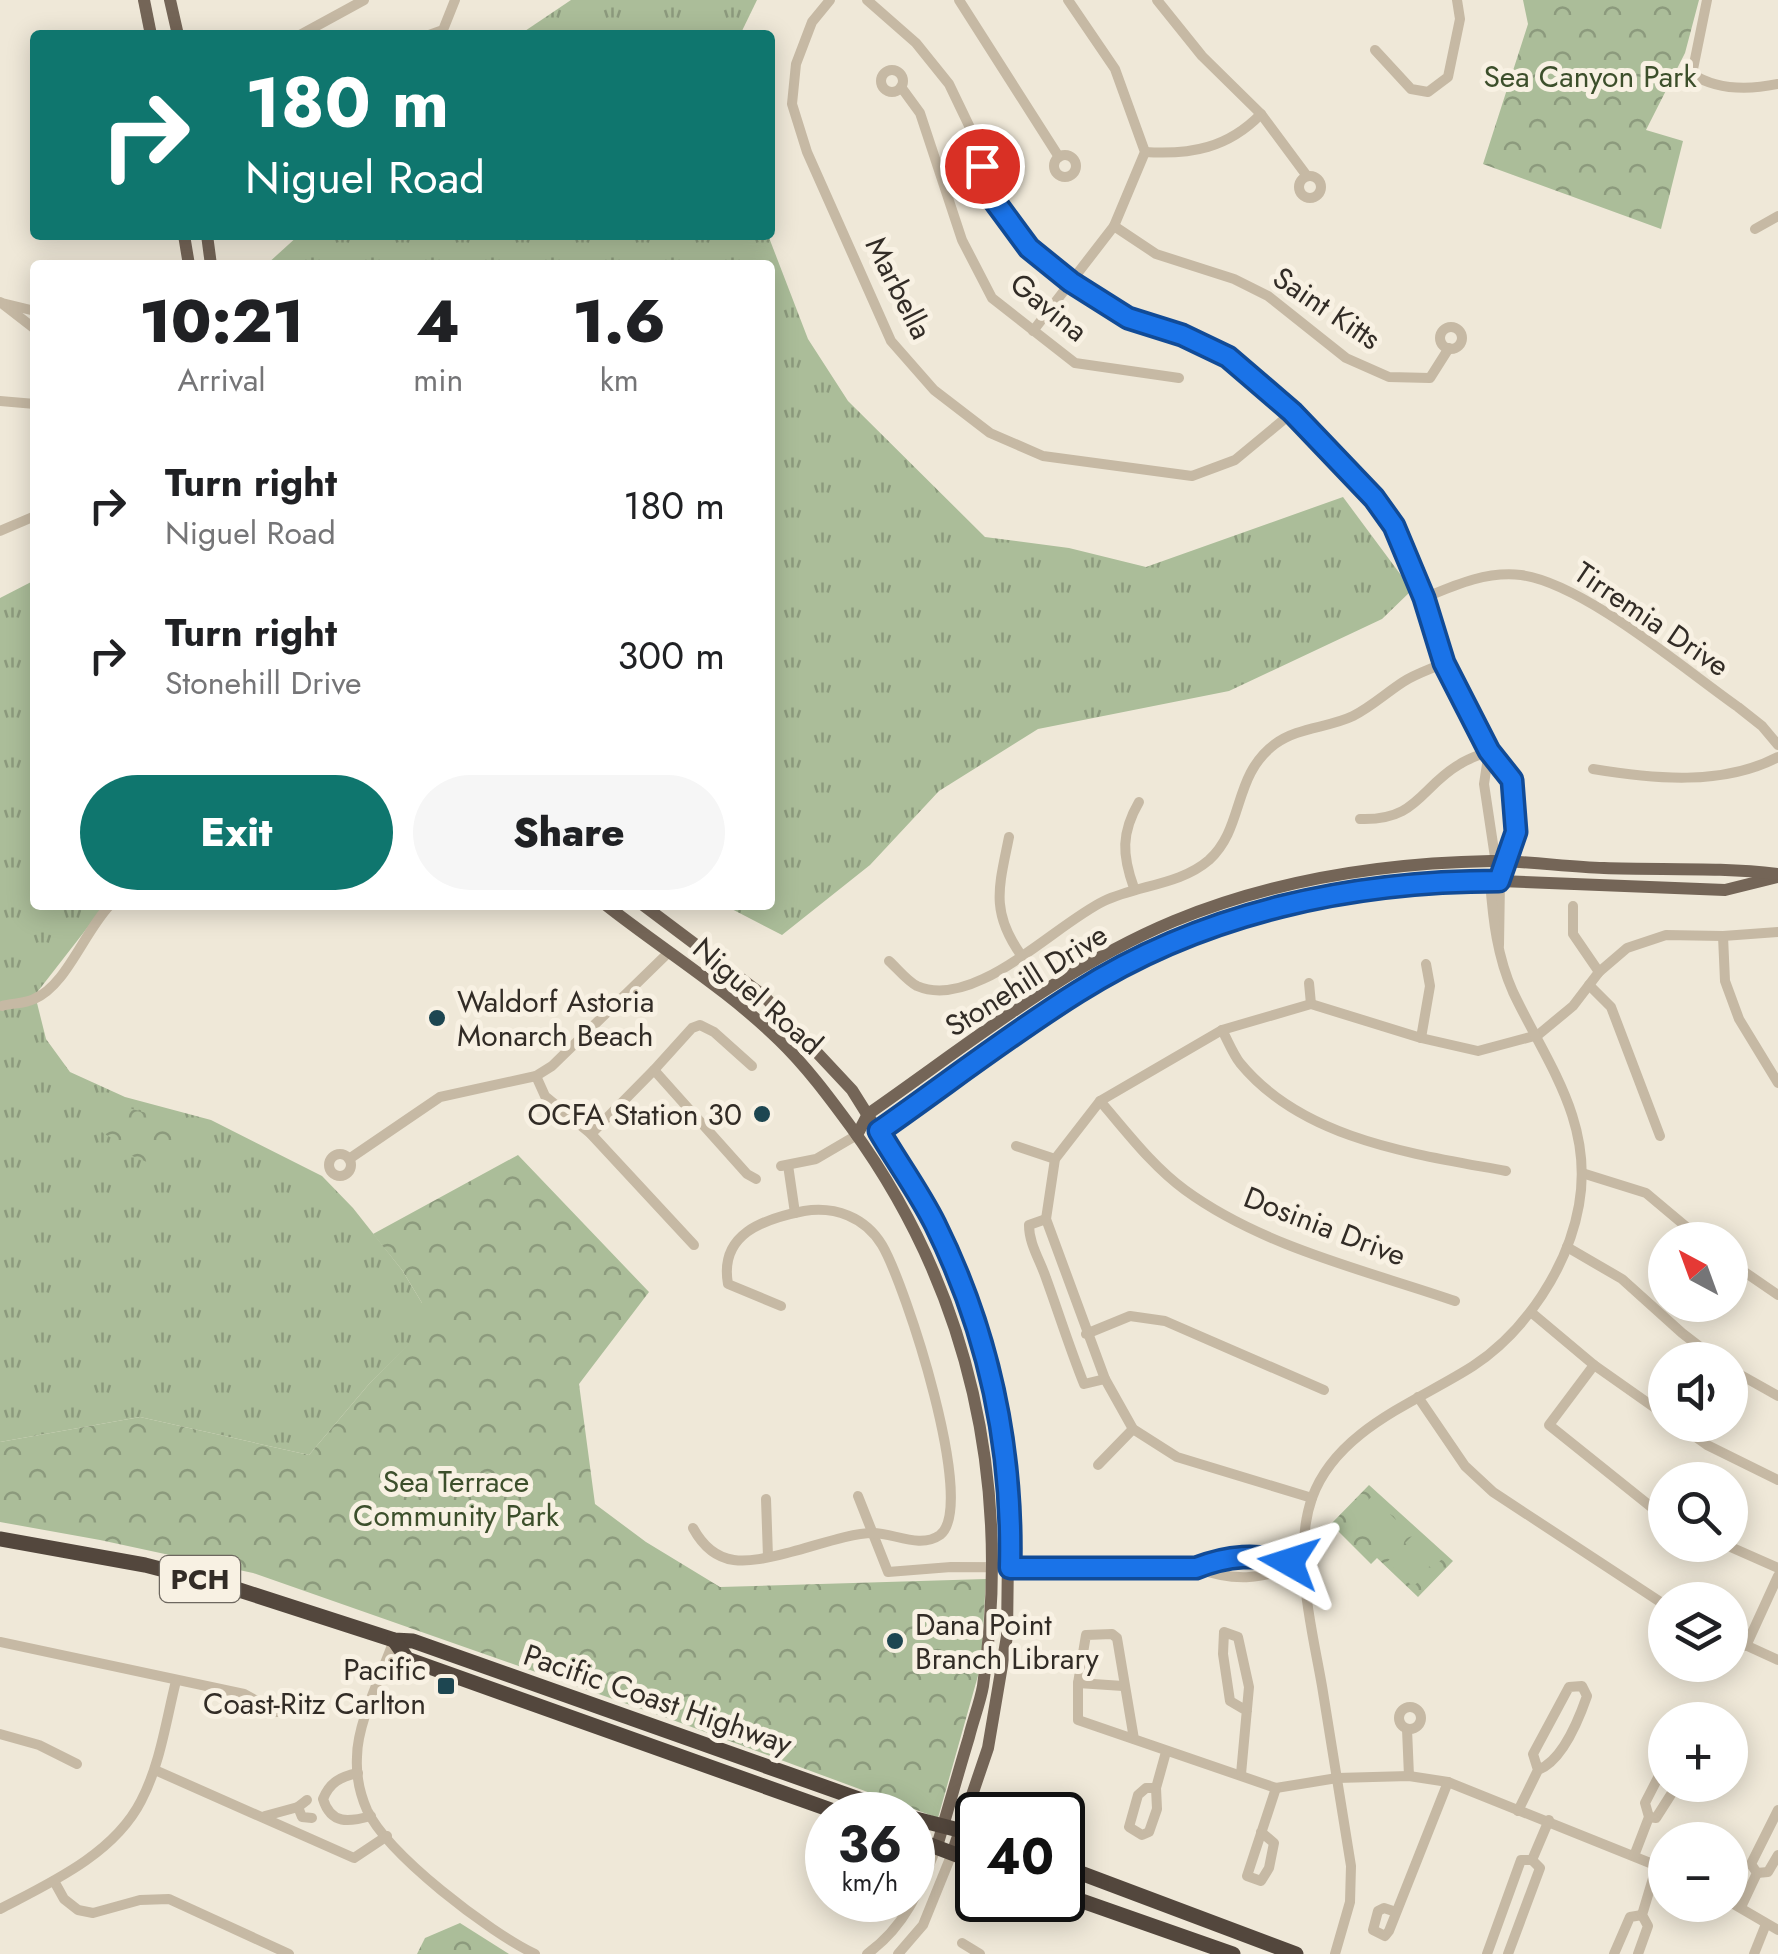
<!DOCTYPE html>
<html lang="en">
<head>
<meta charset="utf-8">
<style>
  body { margin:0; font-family:Jost,sans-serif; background:#f6f6f6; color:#202124; height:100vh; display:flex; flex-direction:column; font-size:38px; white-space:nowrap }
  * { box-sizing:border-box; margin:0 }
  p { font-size:32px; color:#757577 }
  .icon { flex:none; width:55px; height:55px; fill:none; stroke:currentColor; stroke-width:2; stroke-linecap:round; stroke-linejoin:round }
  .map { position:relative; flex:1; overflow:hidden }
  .drawer { position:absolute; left:30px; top:260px; width:745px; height:650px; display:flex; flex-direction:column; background:#fff; border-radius:10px; box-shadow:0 5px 25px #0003 }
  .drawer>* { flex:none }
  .hud { position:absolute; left:30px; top:30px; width:745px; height:210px; border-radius:10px; box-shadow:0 5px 25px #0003; background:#0f766e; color:#fff; overflow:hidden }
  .needle { width:65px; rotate:319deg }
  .fabs { position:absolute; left:1648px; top:1222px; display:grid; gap:20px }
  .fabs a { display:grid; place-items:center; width:100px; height:100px; border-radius:50%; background:#fff; box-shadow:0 5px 25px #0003; font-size:50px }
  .speed { position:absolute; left:805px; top:1792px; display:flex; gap:20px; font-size:50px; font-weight:700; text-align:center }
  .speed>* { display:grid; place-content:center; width:130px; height:130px; border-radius:50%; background:#fff; box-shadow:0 5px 25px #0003; line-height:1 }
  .speed small { font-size:25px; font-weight:400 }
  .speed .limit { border:5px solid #111; border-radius:15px; background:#fff; color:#111 }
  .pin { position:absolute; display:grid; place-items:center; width:85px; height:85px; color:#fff; margin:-42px; border:5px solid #fff; border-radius:50%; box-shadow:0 2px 10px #0007 }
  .me { position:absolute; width:110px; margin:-55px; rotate:276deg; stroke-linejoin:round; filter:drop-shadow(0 0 8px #0008) }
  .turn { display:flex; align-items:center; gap:35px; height:210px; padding:0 50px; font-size:45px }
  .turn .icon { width:130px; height:130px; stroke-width:2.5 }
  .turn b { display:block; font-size:70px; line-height:85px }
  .eta { display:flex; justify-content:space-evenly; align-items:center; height:170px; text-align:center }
  .eta b { font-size:60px; font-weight:800; line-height:70px }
  .primary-button { display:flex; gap:20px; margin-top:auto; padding:20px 50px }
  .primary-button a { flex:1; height:115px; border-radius:60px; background:#0f766e; color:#fff; font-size:40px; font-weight:800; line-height:115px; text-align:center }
  .primary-button a+a { background:#f6f6f6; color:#202124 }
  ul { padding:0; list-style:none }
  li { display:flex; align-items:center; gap:30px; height:150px; padding:0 50px }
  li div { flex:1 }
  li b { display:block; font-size:38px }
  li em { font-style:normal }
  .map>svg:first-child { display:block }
  .grass { fill:url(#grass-tufts) }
  .forest { fill:url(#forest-crowns) }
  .garden { fill:#abbd99 }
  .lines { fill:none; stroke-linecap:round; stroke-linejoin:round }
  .minor { stroke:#c6b9a4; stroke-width:10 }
  .major { stroke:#746557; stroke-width:12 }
  .highway { stroke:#53473d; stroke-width:15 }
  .route-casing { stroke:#114b97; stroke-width:25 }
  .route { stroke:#1a73e8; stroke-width:18 }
  .poi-dot { fill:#1d4651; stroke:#f8f1e3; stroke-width:4 }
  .labels { text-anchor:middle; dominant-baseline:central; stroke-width:10; stroke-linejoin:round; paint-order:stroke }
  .shield { fill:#f8f1e3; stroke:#6d675f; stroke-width:2.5 }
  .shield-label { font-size:28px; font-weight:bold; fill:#322c26 }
  .park-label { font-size:30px; fill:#3c4f2b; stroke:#f8f1e3 }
  .street-label { font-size:30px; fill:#322c26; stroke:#f8f1e3 }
  .poi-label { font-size:30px; fill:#322c26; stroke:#f8f1e3; text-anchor:start }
</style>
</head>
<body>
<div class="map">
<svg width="1778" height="1954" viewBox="0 0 1778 1954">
  <defs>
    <pattern id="grass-tufts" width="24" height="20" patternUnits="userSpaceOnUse" patternTransform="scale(2.5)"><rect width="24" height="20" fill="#abbd99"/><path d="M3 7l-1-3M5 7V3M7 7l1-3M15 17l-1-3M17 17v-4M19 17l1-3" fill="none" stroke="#8c9a7d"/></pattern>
    <pattern id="forest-crowns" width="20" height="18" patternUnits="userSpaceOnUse" patternTransform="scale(2.5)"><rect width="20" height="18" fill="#abbd99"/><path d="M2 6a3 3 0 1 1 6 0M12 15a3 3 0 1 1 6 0" fill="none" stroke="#8c9a7d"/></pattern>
  </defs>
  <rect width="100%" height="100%" fill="#efe8d8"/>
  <g class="grass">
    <path d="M571,0h186l-17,35h-221z"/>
    <path d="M299,235h469l40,104 40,62 137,136 84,11 77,19 197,-70 69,93 -30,29 -153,72 -191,38 -99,62 -69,74 -88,70 -58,-30h46v-640h-504z"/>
    <path d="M35,580v325h70l-70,90 11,44 24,33 55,25 86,23 111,56 31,32 49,62 20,33 1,28 -54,53 -60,71 -169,-38 -140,25v-844z"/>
  </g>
  <g class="forest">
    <path d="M1523,0h176l-14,53 -39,77 37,11 -22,88 -178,-65 45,-140z"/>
    <path d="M115,1104l80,23 -36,40 -29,-12 -15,-15 -12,-7z"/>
    <path d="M518,1155l131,137 -70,92 16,120 51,38 74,45 266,-8 -5,86 -43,153 -268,-99 -417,-146 -153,-33 -100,-18v-80l140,-25 169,38 60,-71 53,-53v-28l-20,-33 -29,-36z"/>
    <path d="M1369,1485l84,76 -35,36 -41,-39 -6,6 -40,-40z"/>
    <path d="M460,1923l49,31h-92l8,-16z"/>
  </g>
  <g class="garden">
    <path d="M1372,1496l26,26 -12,12 -26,-25z"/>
    <path d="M1417,1531l27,26 -12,12 -27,-26z"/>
    <path d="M1399,1549l26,26 -12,12 -26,-25z"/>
  </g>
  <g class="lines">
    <g class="minor">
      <path d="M830,0l-18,22 -16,42 -4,40 15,48 84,189 43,49 56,43 53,23 149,20 43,-16 58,-48"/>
      <path d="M867,0l49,43 33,41 25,52 16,59 39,54 42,33 57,36 53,17 48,22 64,55 81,86 21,29 29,71 20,65 45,88 23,30 4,51 -17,49"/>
      <path d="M959,0l100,157"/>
      <path d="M1157,0l45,56 59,58 46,62"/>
      <path d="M1707,0l-15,74c25,16 57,16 86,10"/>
      <path d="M300,35l64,-35"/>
      <path d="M429,35l14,-5 12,-30"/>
      <path d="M1375,50l36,39 17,3 20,-15 12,-58 -3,-19"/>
      <circle cx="892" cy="81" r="11"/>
      <path d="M901,87l19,26 42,127 30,58 83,65 104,15"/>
      <path d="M1145,152c46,3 83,-4 116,-38"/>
      <circle cx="1065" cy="166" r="11"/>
      <circle cx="1310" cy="187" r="11"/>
      <path d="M1114,226l42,28 78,25 34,17 78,62 43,19 41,1 19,-30"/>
      <path d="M1755,229l23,-13"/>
      <path d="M0,302l35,27"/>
      <path d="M2,303l33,8"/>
      <circle cx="1451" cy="338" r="11"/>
      <path d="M1033,331l81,-105 31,-74 -30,-83 -47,-69"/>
      <path d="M0,401l35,3"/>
      <path d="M0,531l35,-15"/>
      <path d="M1424,598c31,-13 62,-27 97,-23 62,8 163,94 217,132l24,19 16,19"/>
      <path d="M1489,751l-5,33 12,80"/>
      <path d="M1593,769c60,10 130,17 185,-12"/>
      <path d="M1360,819c58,2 60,-32 100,-55 9,-6 20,-9 29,-13"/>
      <path d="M1009,837c-10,50 -19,74 12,118"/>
      <path d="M1134,888c-12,-33 -13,-55 5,-86"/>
      <path d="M1573,906v28l26,38"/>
      <path d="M1723,936l2,45 14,38 39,64"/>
      <path d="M1499,945l1,-64"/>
      <path d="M889,961c9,8 18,20 28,25 58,25 137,-61 187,-85 34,-16 76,-16 105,-41 36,-33 23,-84 66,-116 23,-17 53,-16 78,-28 18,-9 33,-23 50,-34 12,-8 28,-13 41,-19"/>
      <path d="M1309,983l2,21"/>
      <path d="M1589,985l22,22 49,129"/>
      <path d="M2,1006c10,-3 22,-2 32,-7 32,-13 50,-67 76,-94"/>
      <path d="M1222,1030c6,11 11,24 18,33 63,77 175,91 266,108"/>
      <path d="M1421,1038l9,-52 -4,-22"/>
      <path d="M654,1070l38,-42 8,-3 14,7 38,34"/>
      <path d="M536,1076l9,20 46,38 103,111"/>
      <path d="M1100,1101c26,30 52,65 85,89 78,57 180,80 270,111"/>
      <path d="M591,1134l63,-64 93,104 9,5"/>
      <path d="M1016,1146l39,13"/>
      <circle cx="340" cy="1165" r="11"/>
      <path d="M349,1159l91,-62 96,-21 16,-10 117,-114"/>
      <path d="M788,1165l7,48"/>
      <path d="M781,1166l35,-7 41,-24"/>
      <path d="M1582,1173l64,20 56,47"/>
      <path d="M1046,1219l-17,6c0,19 11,35 17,53 13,36 24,71 38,106l21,-5"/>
      <path d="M1567,1247l55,32 60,54 35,27"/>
      <path d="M1730,1262l48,33"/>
      <path d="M1532,1313l62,52 71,50"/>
      <path d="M1086,1334l44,-18 35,5 159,69"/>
      <path d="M1594,1365l-45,60 116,93"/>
      <path d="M1730,1369l48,27"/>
      <path d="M1418,1397l47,69 28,26 172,113"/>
      <path d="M1679,1425l28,20 71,35"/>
      <path d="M1098,1465l35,-36"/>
      <path d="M858,1496l30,76 63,-5 245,1c41,15 66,10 106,-3"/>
      <path d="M1312,1498l-135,-41 -44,-28 -28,-50 -59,-160 9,-60 45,-58 122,-71 89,-26 110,34 57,13 60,-16 35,-29 26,-34 28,-24 39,-13 57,1 55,-4"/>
      <path d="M766,1499l2,58"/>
      <path d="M693,1528c24,44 57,34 98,24 24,-6 59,-19 82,-19 21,0 47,16 67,2 38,-29 -35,-251 -58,-290 -17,-28 -47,-39 -78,-34 -41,8 -85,23 -76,73l53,22"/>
      <path d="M1726,1545l52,23"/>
      <path d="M1197,1568c35,-15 64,-12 100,-4"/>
      <path d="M1730,1638l48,22"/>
      <path d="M394,1640c-12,34 -37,83 -37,117 -1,18 3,37 10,53 21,45 122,122 168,144"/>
      <path d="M0,1642l244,52 33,18"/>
      <path d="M1746,1646l32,-70"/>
      <path d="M1078,1683l45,3"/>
      <circle cx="1410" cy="1718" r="11"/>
      <path d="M1407,1729l2,47"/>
      <path d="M0,1734l39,11 38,19"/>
      <path d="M1134,1739l-17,-101 -5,-4 -26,1 -8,48v37l198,68 61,-10 72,-2 39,6 217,87"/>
      <path d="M155,1770l199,88 33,-22"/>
      <path d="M358,1773c-18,4 -28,9 -35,26 8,26 26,23 48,17"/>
      <path d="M1241,1774l8,-87 -11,-50 -14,-5 -1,22 7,47 17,10"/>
      <path d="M1156,1788l1,21 -8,23 -7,3 -13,-8 9,-32 8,-7h10l10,-36"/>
      <path d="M298,1807l4,10 10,1"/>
      <path d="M1518,1811l20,-41 -5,-16 36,-67 13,-1 5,10c-8,23 -25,65 -49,74"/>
      <path d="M265,1816l33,-9 9,-7"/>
      <path d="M1649,1817l7,1 21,-33"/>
      <path d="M1261,1832l13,11 -5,25 -8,13 -14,-5 29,-88"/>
      <path d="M1634,1856l15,-39 -4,-14 20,-39"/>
      <path d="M1757,1873l11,-1 10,-17"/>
      <path d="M54,1881l10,18 14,11 15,3 47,-13 29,-1 120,55"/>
      <path d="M1730,1902l48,28"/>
      <path d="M1741,1907l16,-34 -6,-9 27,-54"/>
      <path d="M0,1909c50,-26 114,-55 141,-108 19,-36 25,-80 35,-120"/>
      <path d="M1396,1912l-12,-4 -6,3 -5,19 12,6 4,-5 59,-149"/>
      <path d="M962,1943l18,11"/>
      <path d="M867,1954c39,-28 53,-65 70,-108"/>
      <path d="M898,1954l25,-29 30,-74"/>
      <path d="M1335,1954l15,-52 1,-36c-10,-60 -19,-120 -29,-180 -10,-58 -30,-131 -10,-188 25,-69 105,-96 161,-132 53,-35 95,-99 106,-161 15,-84 -33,-143 -66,-213 -16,-36 -20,-72 -23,-111"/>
      <path d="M1487,1954l34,-94h11l17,-40"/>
      <path d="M1508,1954l32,-86 -8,-8"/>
      <path d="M1614,1954l16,-37 12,-2"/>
      <path d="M1638,1954l10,-28 -6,-11 15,-50"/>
      <path d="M1754,1954l12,-30"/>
    </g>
    <g class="major">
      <path d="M144,0l7,35"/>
      <path d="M170,0l8,35"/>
      <path d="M184,235l5,30"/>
      <path d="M207,235l4,30"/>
      <path d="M606,905c57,45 121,84 173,135 27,26 50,57 72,87 120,165 161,358 132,559 -3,17 -10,34 -14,51 -11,36 -21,73 -32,109"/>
      <path d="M643,905l121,91 88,94 82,131 21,48 30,88 13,52 11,63 -2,164 -19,112 -35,103"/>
      <path d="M874,1132l206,-142 70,-38 89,-35 104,-25 60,-8 97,-3 225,9 52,-13"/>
      <path d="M857,1135l11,-21c98,-68 195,-147 306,-193 102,-42 208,-58 317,-60 38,0 76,6 113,7 59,2 116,-1 174,6"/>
    </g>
    <g class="highway">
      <path d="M0,1539l145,26 85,22 164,53 19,1 491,174"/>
      <path d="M394,1640l13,19 438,156"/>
      <path d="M912,1818l66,17"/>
      <path d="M912,1838l66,25"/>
      <path d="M1062,1866l234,88"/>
      <path d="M1062,1894l171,60"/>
    </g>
  </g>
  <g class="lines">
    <defs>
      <path id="route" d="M982,166l8,29 39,53 42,34 57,36 54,17 46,22 64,55 82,86 20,28 30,72 20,65 45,88 23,29 4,52 -17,49c-147,0 -295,31 -421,111 -69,43 -133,93 -199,139 18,31 40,61 56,93 53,107 78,224 75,344h186c33,-13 60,-14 93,-6"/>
    </defs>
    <use href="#route" class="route-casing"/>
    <use href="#route" class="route"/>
  </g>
  <g class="poi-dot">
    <circle cx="437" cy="1018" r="10"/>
    <circle cx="762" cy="1114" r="10"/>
    <circle cx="895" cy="1641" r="10"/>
    <rect x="436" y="1676" width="20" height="20" rx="5"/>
  </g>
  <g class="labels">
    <rect class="shield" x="160" y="1556" width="80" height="46" rx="8"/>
    <g class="shield-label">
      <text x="200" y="1579">PCH</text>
    </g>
    <g class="park-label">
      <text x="1590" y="76">Sea Canyon Park</text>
      <text x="456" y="1481">Sea Terrace<tspan x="456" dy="34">Community Park</tspan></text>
    </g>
    <g class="street-label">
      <text transform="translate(899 288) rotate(63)">Marbella</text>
      <text transform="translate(1049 307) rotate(39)">Gavina</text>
      <text transform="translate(1327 308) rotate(34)">Saint Kitts</text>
      <text transform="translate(1652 619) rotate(34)">Tirremia Drive</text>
      <text transform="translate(1026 980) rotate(-32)">Stonehill Drive</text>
      <text transform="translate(758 996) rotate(41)">Niguel Road</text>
      <text transform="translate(1325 1226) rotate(21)">Dosinia Drive</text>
      <text transform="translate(658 1699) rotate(19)">Pacific Coast Highway</text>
    </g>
    <g class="poi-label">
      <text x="457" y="1001">Waldorf Astoria<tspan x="457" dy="34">Monarch Beach</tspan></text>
      <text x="742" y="1114" text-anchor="end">OCFA Station 30</text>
      <text x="915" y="1624">Dana Point<tspan x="915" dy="34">Branch Library</tspan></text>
      <text x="426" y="1669" text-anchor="end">Pacific<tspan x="426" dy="34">Coast-Ritz Carlton</tspan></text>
    </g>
  </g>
</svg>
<div class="fabs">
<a><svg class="needle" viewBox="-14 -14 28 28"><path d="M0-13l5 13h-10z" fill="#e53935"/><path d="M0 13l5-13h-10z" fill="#757577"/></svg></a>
<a><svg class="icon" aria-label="sound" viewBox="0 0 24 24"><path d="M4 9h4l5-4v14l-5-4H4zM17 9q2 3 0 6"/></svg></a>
<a><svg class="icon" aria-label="search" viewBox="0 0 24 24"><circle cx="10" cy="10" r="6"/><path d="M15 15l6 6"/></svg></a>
<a><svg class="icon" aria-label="layers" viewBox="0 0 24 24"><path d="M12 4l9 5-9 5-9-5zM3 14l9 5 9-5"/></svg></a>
<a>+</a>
<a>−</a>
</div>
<div class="speed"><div>36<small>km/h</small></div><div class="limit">40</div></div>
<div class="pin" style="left:982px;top:166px;background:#d93025"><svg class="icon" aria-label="arrive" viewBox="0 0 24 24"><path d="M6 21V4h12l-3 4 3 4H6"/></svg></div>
<svg class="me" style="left:1289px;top:1562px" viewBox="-20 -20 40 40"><path d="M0-17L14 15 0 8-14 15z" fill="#1a73e8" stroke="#fff" stroke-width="4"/></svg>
<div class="hud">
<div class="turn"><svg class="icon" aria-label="right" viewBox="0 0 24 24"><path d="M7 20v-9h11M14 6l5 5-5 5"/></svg><div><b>180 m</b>Niguel Road</div></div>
</div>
<section class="drawer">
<div class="eta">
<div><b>10:21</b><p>Arrival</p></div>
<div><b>4</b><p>min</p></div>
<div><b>1.6</b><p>km</p></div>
</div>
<ul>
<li><svg class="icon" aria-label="right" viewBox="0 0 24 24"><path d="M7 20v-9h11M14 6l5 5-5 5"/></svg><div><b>Turn right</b><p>Niguel Road</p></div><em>180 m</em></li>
<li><svg class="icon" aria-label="right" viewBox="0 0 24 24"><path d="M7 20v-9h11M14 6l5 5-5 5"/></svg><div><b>Turn right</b><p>Stonehill Drive</p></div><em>300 m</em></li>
</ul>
<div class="primary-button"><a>Exit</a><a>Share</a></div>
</section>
</div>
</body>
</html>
